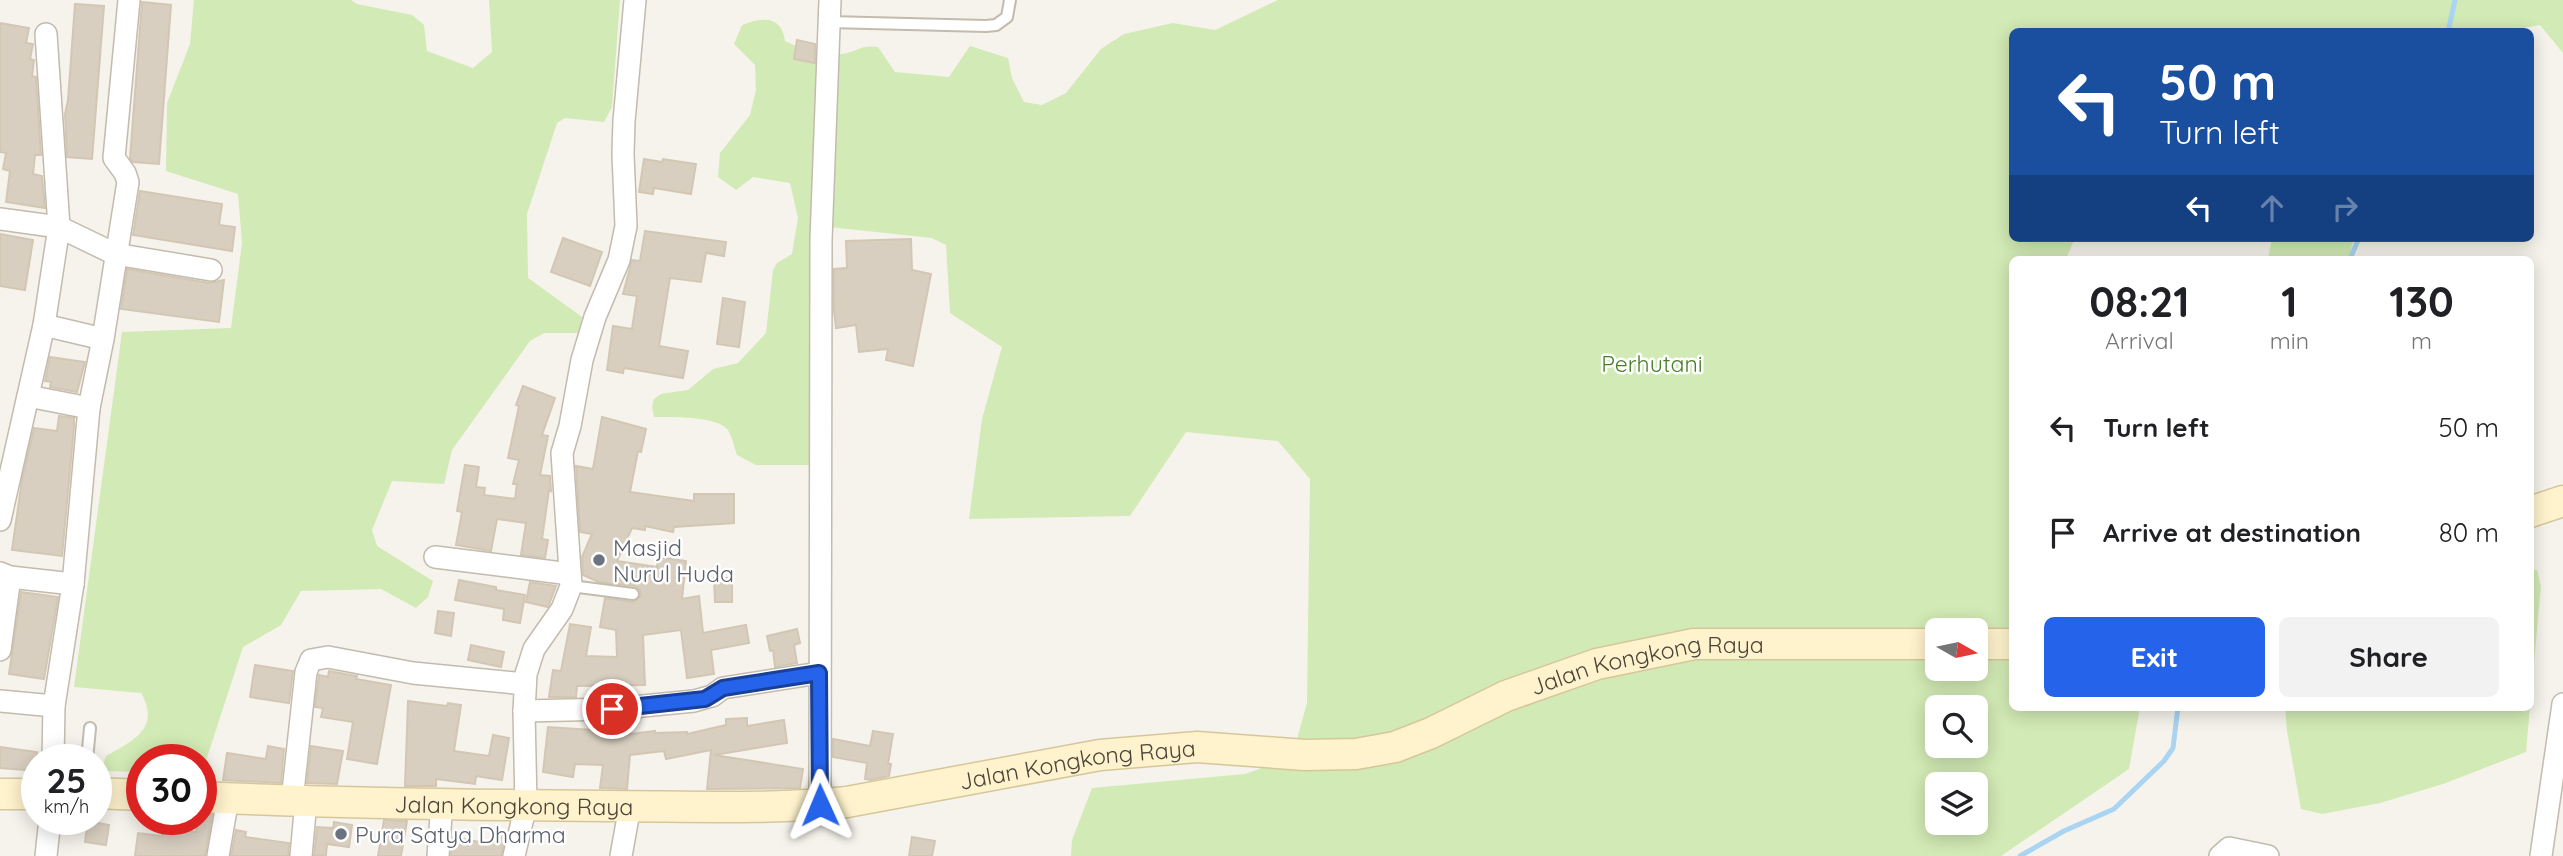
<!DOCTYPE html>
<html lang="en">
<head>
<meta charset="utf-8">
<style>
  body { margin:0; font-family:Quicksand,sans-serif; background:#f2f2f2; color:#202124; height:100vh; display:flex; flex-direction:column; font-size:26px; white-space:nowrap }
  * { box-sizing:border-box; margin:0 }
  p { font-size:23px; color:#757577 }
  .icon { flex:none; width:38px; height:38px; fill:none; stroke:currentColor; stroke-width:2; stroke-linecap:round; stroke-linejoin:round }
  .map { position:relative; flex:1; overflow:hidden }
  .sheet { position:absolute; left:2009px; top:256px; width:525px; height:455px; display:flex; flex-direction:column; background:#fff; border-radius:10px; box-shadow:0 4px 18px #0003 }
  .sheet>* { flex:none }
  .banner { position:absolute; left:2009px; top:28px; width:525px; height:214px; border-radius:10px; box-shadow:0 4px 18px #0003; background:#1a4fa0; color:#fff; overflow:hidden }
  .needle { width:46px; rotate:99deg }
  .buttons { position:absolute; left:1925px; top:618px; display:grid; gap:14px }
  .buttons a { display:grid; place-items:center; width:63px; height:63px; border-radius:10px; background:#fff; box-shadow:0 4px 18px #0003; font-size:35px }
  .speed { position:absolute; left:21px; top:744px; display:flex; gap:14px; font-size:35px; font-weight:700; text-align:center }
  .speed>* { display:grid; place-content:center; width:91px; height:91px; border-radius:50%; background:#fff; box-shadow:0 4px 18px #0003; line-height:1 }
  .speed small { font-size:18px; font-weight:400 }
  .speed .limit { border:10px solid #d22; background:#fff; color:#111 }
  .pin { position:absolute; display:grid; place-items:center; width:60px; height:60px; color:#fff; margin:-30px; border:4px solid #fff; border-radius:50%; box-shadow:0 2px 7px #0007 }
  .me { position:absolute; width:77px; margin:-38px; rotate:359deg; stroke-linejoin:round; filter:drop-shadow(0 0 5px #0008) }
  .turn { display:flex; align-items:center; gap:24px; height:147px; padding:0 35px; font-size:32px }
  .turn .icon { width:91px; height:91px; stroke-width:2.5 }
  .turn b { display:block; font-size:49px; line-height:60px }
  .lanes { display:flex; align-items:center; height:66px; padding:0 35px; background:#0003; justify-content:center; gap:35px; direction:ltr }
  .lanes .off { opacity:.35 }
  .eta { display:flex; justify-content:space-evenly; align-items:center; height:119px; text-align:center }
  .eta b { font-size:42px; font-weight:700; line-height:49px }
  .cta { display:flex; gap:14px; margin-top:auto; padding:14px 35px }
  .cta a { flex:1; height:80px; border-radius:10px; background:#2563eb; color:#fff; font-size:28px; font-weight:700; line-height:80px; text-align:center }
  .cta a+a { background:#f2f2f2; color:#202124 }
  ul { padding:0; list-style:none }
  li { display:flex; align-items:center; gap:21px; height:105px; padding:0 35px }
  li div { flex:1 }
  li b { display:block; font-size:26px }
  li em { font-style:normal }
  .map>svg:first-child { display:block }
  .green { fill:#d2eab5; fill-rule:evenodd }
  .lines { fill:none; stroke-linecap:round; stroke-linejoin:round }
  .stream { stroke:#a9d4f2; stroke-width:5 }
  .building { fill:#d8cfc1; stroke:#d3c7b4; stroke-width:2 }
  .lane-casing { stroke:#c2bbae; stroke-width:14 }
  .street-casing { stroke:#c2bbae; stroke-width:24 }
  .secondary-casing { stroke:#d6c79b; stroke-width:33 }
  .lane { stroke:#fff; stroke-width:10 }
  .street { stroke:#fff; stroke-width:21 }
  .secondary { stroke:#fff3cd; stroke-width:30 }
  .route-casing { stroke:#184099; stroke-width:18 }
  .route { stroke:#2563eb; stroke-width:12 }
  .worship-dot { fill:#6b7280; stroke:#fff; stroke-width:2.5 }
  .labels { text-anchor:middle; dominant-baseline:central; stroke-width:5; stroke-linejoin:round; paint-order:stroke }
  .park-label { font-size:23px; fill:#4a7f2a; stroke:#fff }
  .worship-label { font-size:23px; fill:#5b616d; stroke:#fff; text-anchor:start }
  .street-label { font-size:23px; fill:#4b4439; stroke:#fff }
</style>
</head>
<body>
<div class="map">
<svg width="2563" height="856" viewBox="0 0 2563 856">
  <rect width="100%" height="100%" fill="#f6f3ec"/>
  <g class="green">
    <path d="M194,0h157l6,4 55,11 12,10 3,26 46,17 19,-16 -3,-52h131l-8,107 -8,15 -39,-4 -8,5 -30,91 1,64 54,39 -4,16h-34l-14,8 -78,109 -8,34 -52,-3 -20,49 5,16 56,35 -5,16 -12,11 -35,-19 -80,2 -20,34 -38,22 -41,126 -1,-13h-59v12l-41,-1 5,-15c28,-16 55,-28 35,-63l-67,-6 48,-355 109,-4 11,-85 -4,-49 -72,-23 1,-68 23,-59z"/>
    <path d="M1278,0h1285v53l-23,-28 -22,4 -3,3h-503v206h63l-9,21h-54v52l-2,2 2,2v392h128l-11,62 -128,87h-930l1,-16 20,-52 153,-14 47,-17 15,-54 3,-224 -32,-38 -92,-9 -56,84 -161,3 13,-100 20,-72 -52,-34 -4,-68 -14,-7 -112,-12 -1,239h-63l-19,-10c-3,-8 -5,-20 -10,-26 -11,-13 -56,-12 -73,-12l-2,-10 2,-8 7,-5 27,-4 25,-21 25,-6 28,-30 7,-63 4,-7 15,-9 6,-36 -8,-35 -37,-6 -17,13 -18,-13 2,-24 30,-38 6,-25 -1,-25 -21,-21 8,-19c19,-8 40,-10 43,16 18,9 35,15 55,13 16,-1 20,-10 38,-7l17,25 54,5 21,-31 38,12 4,20 12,24 18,3 24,-12 35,-44 23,-15 49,-11 42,7zM1937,630h39v38h-39zM1937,707h39v39h-39zM1937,784h39v38h-39z"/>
    <path d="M2272,238h82l-3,11 1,10h-84z"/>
    <path d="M2531,569l6,1 4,16 -10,108z"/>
    <path d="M2285,707h245l-4,45 -83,32 -63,19 -58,11 -21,-5 -14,-78z"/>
  </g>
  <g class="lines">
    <g class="stream">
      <path d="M2448,32l7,-32"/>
      <path d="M2350,259l9,-21"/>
      <path d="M2020,856l44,-25 50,-22 50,-48 9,-13 5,-41"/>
    </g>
  </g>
  <g class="building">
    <path d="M142,2l29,3 -12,159 -26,-2 -3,-4z"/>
    <path d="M75,4l29,2 -12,153 -25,-2 -2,-43 3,-14z"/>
    <path d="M0,23l29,5 -3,15 7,1 -3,15 4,1 -2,16 4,1 5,78h-6l-2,19 9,2 3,32 -39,-6 4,-31 -7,-2 3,-16 -6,-1z"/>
    <path d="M797,40l18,4v19l-21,-4z"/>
    <path d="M644,159l18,3 1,-3 33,5 -5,30 -37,-6 -1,6 -14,-2z"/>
    <path d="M140,191l82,13 -3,21 16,2 -3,24 -99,-16z"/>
    <path d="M645,231l81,11 -2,14 -18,-3 -5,29 -31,-4 -11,68 29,5 -5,27 -59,-10 -1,5 -16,-3 6,-44 19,3 5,-33 -14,-2 9,-34 8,1z"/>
    <path d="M0,234l33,6 -8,50 -25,-4z"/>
    <path d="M563,238l39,14 -12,34 -39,-14z"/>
    <path d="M911,239l1,31 19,4 -18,92 -27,-6 2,-11 -29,3 -3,-27 -20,3 -2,-17v-42l13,-1 -1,-27z"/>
    <path d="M127,269l82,14 15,-3 -5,42 -98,-13z"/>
    <path d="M723,298l22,4 -6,45 -22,-3z"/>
    <path d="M50,357l35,5 -8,30 -27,-5 1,-5 -6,-1z"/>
    <path d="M523,386l32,12 -13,37 6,1 -8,39 10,1 1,15 -2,-1 -7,49 6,1 -3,18 -24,-3 5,-32 -29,-4 -6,32 -35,-6 6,-33 -5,-1 8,-46 14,2 -3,20 9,1 -1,7 31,4 2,-15h-4l6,-24 -11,-2 11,-52 -3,-1z"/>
    <path d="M59,416l15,2v9l-12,129 -50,-6 10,-70 12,-52 23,3z"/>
    <path d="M602,417l44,12 -5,23 -3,-1 -8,41 64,9v-7h40v29l-60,4 -1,5 -28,-6v4l-13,-2 -15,33 40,6 1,-10 28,4 -4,38 17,-3 4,37 43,-8 3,18 -38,7 3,24 -27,4 -6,-48 -38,5 2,50 -68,1 -1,11h-27l4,-27 8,1 9,-47 21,3 -5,29 31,1 -1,-27 -16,-3 5,-29 28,4 8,-6 -1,-6 -5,-4 -36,-4 -16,-7 -1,-18 10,-23 -12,-2 -4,-66 17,3z"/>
    <path d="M714,578h18v24h-17z"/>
    <path d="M459,580l37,7v3l29,5 -5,28 -17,-3 1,-11 -49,-9z"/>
    <path d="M530,582l26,4 -8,21 -22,-5z"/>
    <path d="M21,592l37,5 -14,82 -35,-5z"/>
    <path d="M438,611l16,2 -3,23 -16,-3z"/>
    <path d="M797,629l3,14 -6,2 3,18 -22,4 -2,-17 -3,1 -3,-15z"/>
    <path d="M471,645l33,7 -3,15 -33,-7z"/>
    <path d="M255,665l38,6 -4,32 -39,-6z"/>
    <path d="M329,671l28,5 -1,3 35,6 -14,79 -30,-5 6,-37 -32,-5 2,-9 -8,-1 4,-32 9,2z"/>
    <path d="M408,701l39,5 1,-3 13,2 -7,46 35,5 4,-21 16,3 -7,42 -26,-4 -1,8 -39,-5v7h-31z"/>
    <path d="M747,718v8l37,-6 3,23 -73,12 89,14 -3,19 -93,1 4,-39 -45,9 -2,-8 -34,4 -3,34 -27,-1 3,-23 -28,-1 -2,13 -30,-5 5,-45 75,5v3l32,-4v2l32,-1v2l39,-9v-6z"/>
    <path d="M873,731l20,3 -5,30h3l-2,12 -18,4 -6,-1 2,-16 -34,-6v-18l37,7z"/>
    <path d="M268,746l16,3 -3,34 -58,-3 4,-27 39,6z"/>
    <path d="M311,746l32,5 -6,33 -30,-1z"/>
    <path d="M0,747l37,5v19l-37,-3z"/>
    <path d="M201,815h11l-7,41h-70l3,-23 24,3 1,-9 33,5 2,-13h3z"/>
    <path d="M384,820l23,1 -6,35h-23z"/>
    <path d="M88,821l21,4 -3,20 -21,-3z"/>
    <path d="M334,822l18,3 -3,22 -22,-3 -1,11 -12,1 3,-29 16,1z"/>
    <path d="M236,830l10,2 -1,5 44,6 -1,13h-57z"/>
    <path d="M492,835l13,2 -4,19h-50l2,-19 37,7z"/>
    <path d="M912,837l23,4 -3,15h-23z"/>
  </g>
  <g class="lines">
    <defs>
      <g id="lane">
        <path d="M829,22l157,4 10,-1 11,-8 3,-17"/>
        <path d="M571,586l62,8"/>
        <path d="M87,760l3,-32"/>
      </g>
      <g id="street">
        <path d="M0,219l59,8 56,27 96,16"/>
        <path d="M44,325l59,14"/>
        <path d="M28,396l61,12"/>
        <path d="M0,520l44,-195 15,-98 -13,-193"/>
        <path d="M435,557l135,17"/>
        <path d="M0,573l10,4 63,7"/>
        <path d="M0,650l10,-73"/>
        <path d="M0,701l54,5"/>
        <path d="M524,711l88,-2 82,-8 18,-5 11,-8 96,-15"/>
        <path d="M53,760l1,-54 19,-122 16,-176 14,-69 25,-157 -3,-9 -11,-15 15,-158"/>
        <path d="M292,801l14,-129 5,-12 17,-3 85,16 112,11"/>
        <path d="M820,805l1,-565 9,-240"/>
        <path d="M46,856l4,-37"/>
        <path d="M218,856l10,-58"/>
        <path d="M301,856l5,-55"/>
        <path d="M438,856l4,-53"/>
        <path d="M514,856l12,-51 -2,-94 2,-37 8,-25 28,-40 9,-23 -9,-133 8,-27 12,-66 13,-43 24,-57 7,-34 -3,-72 1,-33 11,-121"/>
        <path d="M621,856l9,-50"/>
        <path d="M2220,856l9,-8 39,8"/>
        <path d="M2541,856l22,-152"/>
      </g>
      <g id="secondary">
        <path d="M2530,512l33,-11"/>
        <path d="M1976,644h36"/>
        <path d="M96,793l46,2"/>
        <path d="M0,794h37"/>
        <path id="s1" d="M201,797c134,6 269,8 403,9 81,0 162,4 243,-4l253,-47 97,-8 108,8 51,-1 39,-7 36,-14 75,-37 91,-32 97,-20h243"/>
      </g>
    </defs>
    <use href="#lane" class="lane-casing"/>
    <use href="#street" class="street-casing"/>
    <use href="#secondary" class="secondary-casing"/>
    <use href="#lane" class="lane"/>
    <use href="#street" class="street"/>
    <use href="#secondary" class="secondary"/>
  </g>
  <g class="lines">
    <defs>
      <path id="route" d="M612,709l93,-10 18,-11 96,-15 1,132"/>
    </defs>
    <use href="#route" class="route-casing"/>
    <use href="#route" class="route"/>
  </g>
  <g class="worship-dot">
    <circle cx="599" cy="560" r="7"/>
    <circle cx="341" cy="834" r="7"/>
  </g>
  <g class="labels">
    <g class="park-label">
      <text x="1652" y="363">Perhutani</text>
    </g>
    <g class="worship-label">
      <text x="613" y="547">Masjid<tspan x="613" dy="26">Nurul Huda</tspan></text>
      <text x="355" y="834">Pura Satya Dharma</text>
    </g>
    <g class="street-label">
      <text stroke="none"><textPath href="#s1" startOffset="1468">Jalan Kongkong Raya</textPath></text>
      <text stroke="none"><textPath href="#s1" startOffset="880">Jalan Kongkong Raya</textPath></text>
      <text stroke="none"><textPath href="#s1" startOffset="313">Jalan Kongkong Raya</textPath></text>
    </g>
  </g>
</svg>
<div class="buttons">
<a><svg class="needle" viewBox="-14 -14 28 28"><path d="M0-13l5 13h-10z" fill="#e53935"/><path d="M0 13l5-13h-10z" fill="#757577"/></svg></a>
<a><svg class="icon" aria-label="search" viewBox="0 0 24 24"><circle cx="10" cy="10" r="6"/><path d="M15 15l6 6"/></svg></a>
<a><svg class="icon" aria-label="layers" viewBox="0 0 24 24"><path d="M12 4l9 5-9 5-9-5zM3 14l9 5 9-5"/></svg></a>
</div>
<div class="speed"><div>25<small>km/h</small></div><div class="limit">30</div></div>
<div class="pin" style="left:612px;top:709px;background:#d93025"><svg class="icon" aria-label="arrive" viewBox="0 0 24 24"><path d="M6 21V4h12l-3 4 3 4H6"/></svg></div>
<svg class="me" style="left:820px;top:805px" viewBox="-20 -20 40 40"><path d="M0-17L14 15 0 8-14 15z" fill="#2563eb" stroke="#fff" stroke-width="4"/></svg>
<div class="banner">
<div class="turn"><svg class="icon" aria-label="left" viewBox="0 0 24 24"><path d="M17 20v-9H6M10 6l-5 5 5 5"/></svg><div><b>50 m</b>Turn left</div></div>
<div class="lanes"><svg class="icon" aria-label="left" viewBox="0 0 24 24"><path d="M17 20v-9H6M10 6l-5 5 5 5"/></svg><svg class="icon off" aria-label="ahead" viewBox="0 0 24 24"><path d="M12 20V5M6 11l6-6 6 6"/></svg><svg class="icon off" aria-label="right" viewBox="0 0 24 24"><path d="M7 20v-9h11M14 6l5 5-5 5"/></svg></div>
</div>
<section class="sheet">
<div class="eta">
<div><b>08:21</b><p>Arrival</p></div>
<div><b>1</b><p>min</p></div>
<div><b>130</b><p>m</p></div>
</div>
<ul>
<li><svg class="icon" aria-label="left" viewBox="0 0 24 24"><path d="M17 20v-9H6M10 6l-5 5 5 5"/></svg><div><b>Turn left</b></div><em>50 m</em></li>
<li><svg class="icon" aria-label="arrive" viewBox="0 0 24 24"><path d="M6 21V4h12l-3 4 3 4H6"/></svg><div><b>Arrive at destination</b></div><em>80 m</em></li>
</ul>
<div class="cta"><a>Exit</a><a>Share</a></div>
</section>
</div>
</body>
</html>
